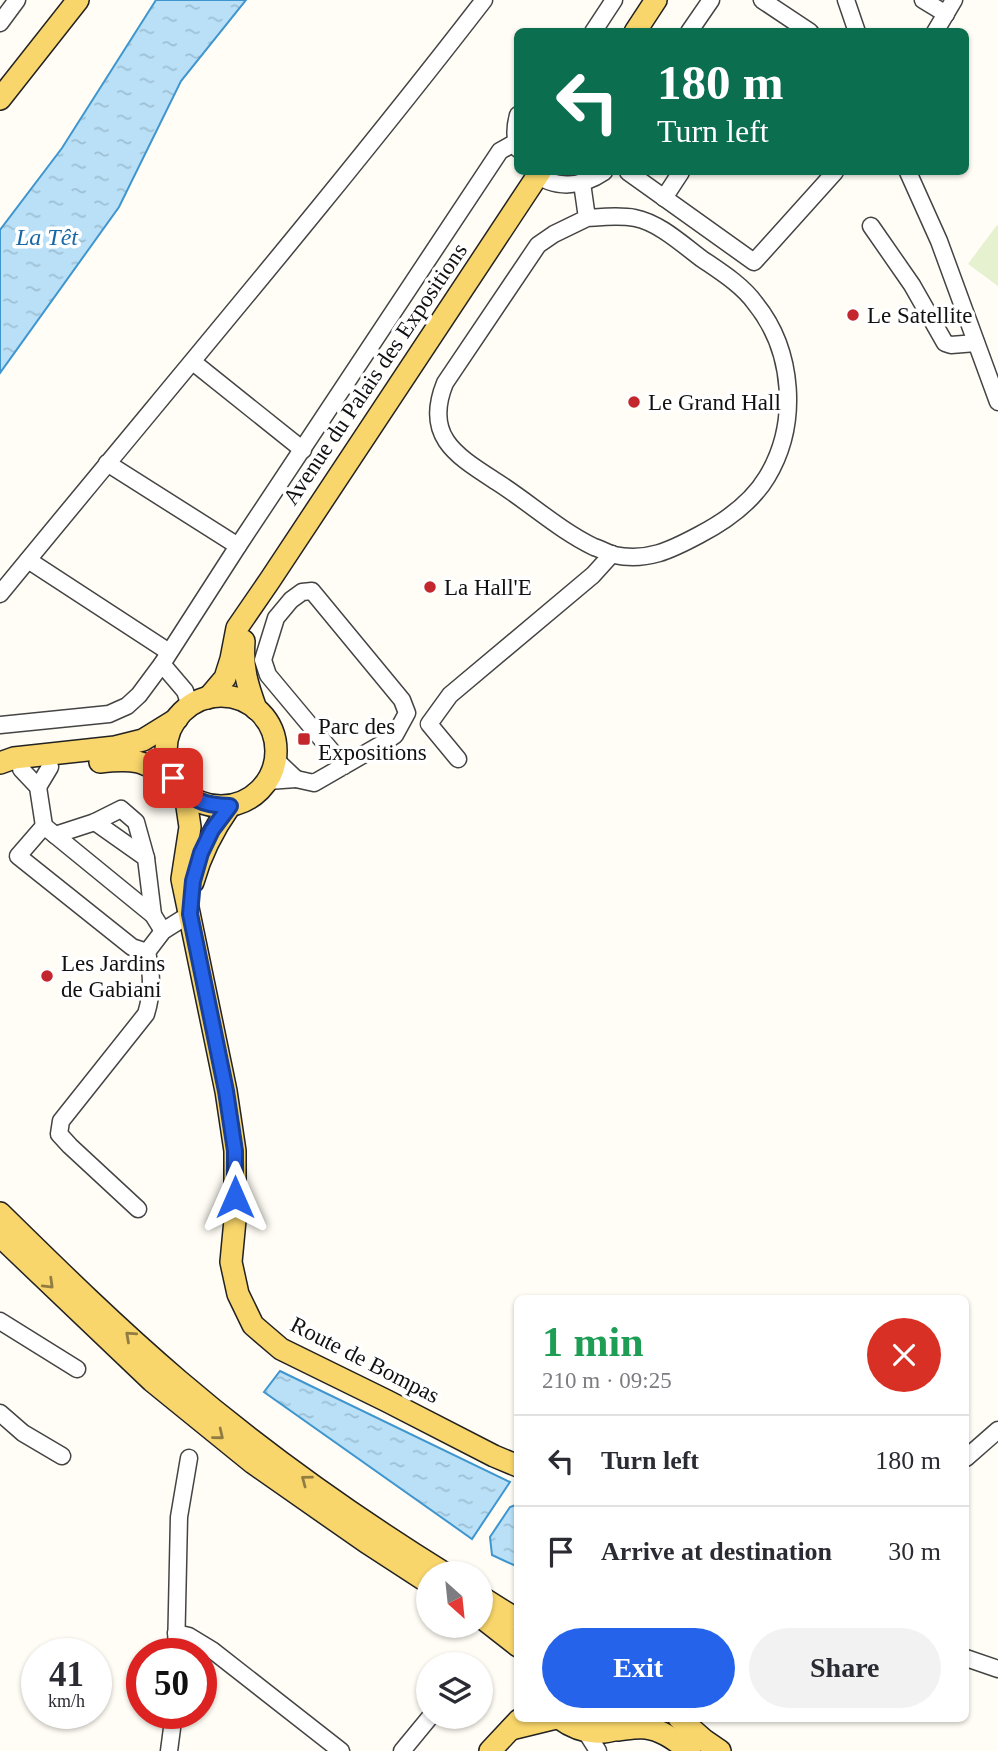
<!DOCTYPE html>
<html lang="en">
<head>
<meta charset="utf-8">
<style>
  body { margin:0; font-family:"Times New Roman",serif; background:#f2f2f3; color:#2b2b33; height:100vh; display:flex; flex-direction:column; font-size:26px; white-space:nowrap }
  * { box-sizing:border-box; margin:0 }
  p { font-size:23px; color:#7c7c81 }
  .icon { flex:none; width:38px; height:38px; fill:none; stroke:currentColor; stroke-width:2; stroke-linecap:round; stroke-linejoin:round }
  .map { position:relative; flex:1; overflow:hidden }
  .side { position:absolute; left:514px; top:1295px; width:455px; height:427px; display:flex; flex-direction:column; background:#fff; border-radius:10px; box-shadow:0 2px 5px #0004 }
  .side>* { flex:none }
  .top-card { position:absolute; left:514px; top:28px; width:455px; height:147px; border-radius:10px; box-shadow:0 2px 5px #0004; background:#0b6e4f; color:#fff; overflow:hidden }
  .needle { width:46px; rotate:153deg }
  .buttons { position:absolute; left:416px; top:1561px; display:grid; gap:14px }
  .buttons a { display:grid; place-items:center; width:77px; height:77px; border-radius:50%; background:#fff; box-shadow:0 2px 5px #0004; font-size:35px }
  .speed { position:absolute; left:21px; top:1638px; display:flex; gap:14px; font-size:35px; font-weight:700; text-align:center }
  .speed>* { display:grid; place-content:center; width:91px; height:91px; border-radius:50%; background:#fff; box-shadow:0 2px 5px #0004; line-height:1 }
  .speed small { font-size:18px; font-weight:400 }
  .speed .limit { border:10px solid #d22; background:#fff; color:#111 }
  .pin { position:absolute; display:grid; place-items:center; width:60px; height:60px; color:#fff; margin:-30px; border-radius:14px; box-shadow:0 4px 10px #0006 }
  .me { position:absolute; width:77px; margin:-38px; rotate:0deg; stroke-linejoin:round; filter:drop-shadow(0 0 5px #0008) }
  .turn { display:flex; align-items:center; gap:24px; height:147px; padding:0 28px; font-size:32px }
  .turn .icon { width:91px; height:91px; stroke-width:2.5 }
  .turn b { display:block; font-size:49px; line-height:60px }
  .round { display:grid; place-items:center; flex:none; width:74px; height:74px; border-radius:37px; background:#f2f2f3 }
  .headline { display:flex; align-items:center; justify-content:space-between; height:119px; padding:0 28px }
  h1 { font-size:42px; font-weight:700; line-height:52px; color:#1e9e55 }
  .cta { display:flex; gap:14px; margin-top:auto; padding:14px 28px }
  .cta a { flex:1; height:80px; border-radius:42px; background:#2563eb; color:#fff; font-size:28px; font-weight:700; line-height:80px; text-align:center }
  .cta a+a { background:#f2f2f3; color:#2b2b33 }
  ul { padding:0; list-style:none }
  li { display:flex; align-items:center; gap:21px; height:91px; padding:0 28px; border-top:2px solid #e1e1e2 }
  li div { flex:1 }
  li b { display:block; font-size:26px }
  li em { font-style:normal }
  .map>svg:first-child { display:block }
  .pitch { fill:#e6f2cf }
  .water { fill:url(#water-ripples); stroke:#3f96cf; stroke-width:2 }
  .lines { fill:none; stroke-linecap:round; stroke-linejoin:round }
  .minor-casing { stroke:#444; stroke-width:19 }
  .major-casing { stroke:#222; stroke-width:24 }
  .minor { stroke:#fff; stroke-width:16 }
  .major { stroke:#f9d66b; stroke-width:21 }
  .oneway { stroke:#917d42 }
  .route-casing { stroke:#184099; stroke-width:18 }
  .route { stroke:#2563eb; stroke-width:12 }
  .poi-dot { fill:#c4262e; stroke:#fff; stroke-width:2.5 }
  .labels { text-anchor:middle; dominant-baseline:central; stroke-width:7; stroke-linejoin:round; paint-order:stroke }
  .poi-label { font-size:23px; fill:#111; stroke:#fff; text-anchor:start }
  .street-label { font-size:23px; fill:#111; stroke:#fff }
  .water-label { font-size:24px; font-style:italic; fill:#1768a6; stroke:#fff }
</style>
</head>
<body>
<div class="map">
<svg width="998" height="1751" viewBox="0 0 998 1751">
  <defs>
    <pattern id="water-ripples" width="26" height="14" patternUnits="userSpaceOnUse" patternTransform="scale(1.75)"><rect width="26" height="14" fill="#b9e0f7"/><path d="M2 4q2-2 4 0t4 0M15 11q2-2 4 0t4 0" fill="none" stroke="#9ebfd3"/></pattern>
  </defs>
  <rect width="100%" height="100%" fill="#fffdf5"/>
  <path class="pitch" d="M997,225l1,1v60l-30,-22z"/>
  <g class="water">
    <path d="M156,0h90l-65,81 -62,126 -119,166v-143l62,-82z"/>
    <path d="M280,1371l230,111 -38,57 -208,-147z"/>
    <path d="M518,1504v63l-26,-12 -2,-18 20,-30z"/>
  </g>
  <g class="lines">
    <defs>
      <g id="minor">
        <path d="M762,0l48,32"/>
        <path d="M846,0l11,32"/>
        <path d="M923,0l23,14"/>
        <path d="M0,23l17,-23"/>
        <path d="M593,32l21,-32"/>
        <path d="M689,32l22,-32"/>
        <path d="M935,32l19,-32"/>
        <path d="M518,115c-3,11 -4,22 0,34"/>
        <path d="M533,172c22,18 49,15 71,0"/>
        <path d="M628,172l126,90 81,-90"/>
        <path d="M908,172l31,69 59,161"/>
        <path d="M582,183l5,35c16,-1 32,-3 48,0 25,5 48,27 67,41 19,13 40,26 53,44 39,48 44,121 12,174 -15,25 -43,45 -68,58 -28,15 -52,27 -85,20 -7,-2 -13,-6 -20,-8 -35,-17 -64,-44 -97,-65 -40,-26 -74,-45 -52,-99l93,-138 16,-11 33,-16"/>
        <path d="M664,198l17,-26"/>
        <path d="M871,226l41,59 33,58 6,2 25,-2"/>
        <path d="M193,362l110,88"/>
        <path d="M107,463l131,83"/>
        <path d="M28,560l141,92"/>
        <path d="M0,594c162,-198 328,-392 484,-594"/>
        <path d="M162,664l23,27 5,15"/>
        <path d="M0,725l109,-11 18,-8 12,-11 23,-31 76,-118 262,-395 16,-9"/>
        <path d="M458,759l-29,-35 21,-29 143,-120 19,-21"/>
        <path d="M21,769l17,18 6,39"/>
        <path d="M296,779l18,4 66,-38 15,-10 12,-22 -5,-13 -90,-109 -10,1 -11,8 -15,18 -13,42 5,15 76,91"/>
        <path d="M268,781l28,-2 -20,-19"/>
        <path d="M38,787l12,-20"/>
        <path d="M95,822l51,36 7,57"/>
        <path d="M55,835l40,-13 26,-13 15,13 10,36"/>
        <path d="M147,952l-15,-5 -114,-91 26,-30 109,89 10,16"/>
        <path d="M147,952l16,-21 27,-17"/>
        <path d="M138,1209l-68,-63 -11,-12 2,-13 85,-107c7,-23 6,-39 1,-62"/>
        <path d="M0,1321l77,48"/>
        <path d="M0,1413l23,20 39,23"/>
        <path d="M966,1458l32,-28"/>
        <path d="M176,1633l13,3 23,14 129,101"/>
        <path d="M176,1654l3,-137 10,-59"/>
        <path d="M966,1658l32,11"/>
        <path d="M586,1732l12,19"/>
        <path d="M169,1751l5,-38"/>
        <path d="M402,1751l28,-34"/>
      </g>
      <g id="major">
        <path d="M635,32l21,-32"/>
        <path d="M0,99l78,-99"/>
        <path d="M244,641c-2,27 3,43 12,68"/>
        <circle cx="221" cy="751" r="55"/>
        <path d="M208,698l17,-20 6,-19 6,-31 33,-48 270,-408"/>
        <path d="M100,762c37,-4 41,-1 73,16"/>
        <path d="M0,763l14,-5 101,-11 28,-7 34,-21"/>
        <path d="M185,793l5,34 -8,52 44,212 9,60v69l-4,42 7,32 15,31 28,24 106,52 107,55 24,10"/>
        <path d="M193,882c8,-29 20,-52 37,-76"/>
        <path d="M0,1213c58,57 116,114 178,167 83,71 173,135 266,193"/>
        <path d="M0,1236l152,145 101,82 113,79 63,41"/>
        <path d="M481,1597l37,23"/>
        <path d="M481,1617l37,29"/>
        <path d="M559,1718c23,17 52,21 75,0"/>
        <path d="M679,1718l25,22 16,11"/>
        <path d="M511,1729l45,-11"/>
        <path d="M618,1730c9,-1 19,-3 28,-2 17,2 31,14 44,23"/>
        <path d="M490,1751l29,-31"/>
      </g>
    </defs>
    <use href="#minor" class="minor-casing"/>
    <use href="#major" class="major-casing"/>
    <use href="#minor" class="minor"/>
    <use href="#major" class="major"/>
  </g>
  <defs><path id="oneway-chevron" d="M-2-3.5L2.5 0L-2 3.5" fill="none" stroke-width="1.6" stroke-linecap="round" stroke-linejoin="round" transform="scale(1.75)"/></defs>
  <g class="oneway">
    <use href="#oneway-chevron" transform="translate(49 1284) rotate(44)"/>
    <use href="#oneway-chevron" transform="translate(130 1336) rotate(-138)"/>
    <use href="#oneway-chevron" transform="translate(219 1435) rotate(39)"/>
    <use href="#oneway-chevron" transform="translate(306 1480) rotate(-143)"/>
  </g>
  <g class="lines">
    <defs>
      <path id="route" d="M173,778c18,21 29,28 57,28l-18,24 -11,23 -8,28 -3,33 36,177 9,60v46"/>
    </defs>
    <use href="#route" class="route-casing"/>
    <use href="#route" class="route"/>
  </g>
  <g class="poi-dot">
    <circle cx="853" cy="315" r="7"/>
    <circle cx="634" cy="402" r="7"/>
    <circle cx="430" cy="587" r="7"/>
    <rect x="297" y="732" width="14" height="14" rx="3.5"/>
    <circle cx="47" cy="976" r="7"/>
  </g>
  <g class="labels">
    <g class="poi-label">
      <text x="867" y="315">Le Satellite</text>
      <text x="648" y="402">Le Grand Hall</text>
      <text x="444" y="587">La Hall'E</text>
      <text x="318" y="726">Parc des<tspan x="318" dy="26">Expositions</tspan></text>
      <text x="61" y="963">Les Jardins<tspan x="61" dy="26">de Gabiani</tspan></text>
    </g>
    <g class="street-label">
      <text transform="translate(375 374) rotate(-56)">Avenue du Palais des Expositions</text>
      <text transform="translate(365 1360) rotate(27)">Route de Bompas</text>
    </g>
    <g class="water-label">
      <text x="47" y="237">La Têt</text>
    </g>
  </g>
</svg>
<div class="buttons">
<a><svg class="needle" viewBox="-14 -14 28 28"><path d="M0-13l5 13h-10z" fill="#e53935"/><path d="M0 13l5-13h-10z" fill="#7c7c81"/></svg></a>
<a><svg class="icon" aria-label="layers" viewBox="0 0 24 24"><path d="M12 4l9 5-9 5-9-5zM3 14l9 5 9-5"/></svg></a>
</div>
<div class="speed"><div>41<small>km/h</small></div><div class="limit">50</div></div>
<div class="pin" style="left:173px;top:778px;background:#d93025"><svg class="icon" aria-label="arrive" viewBox="0 0 24 24"><path d="M6 21V4h12l-3 4 3 4H6"/></svg></div>
<svg class="me" style="left:235px;top:1197px" viewBox="-20 -20 40 40"><path d="M0-17L14 15 0 8-14 15z" fill="#2563eb" stroke="#fff" stroke-width="4"/></svg>
<div class="top-card">
<div class="turn"><svg class="icon" aria-label="left" viewBox="0 0 24 24"><path d="M17 20v-9H6M10 6l-5 5 5 5"/></svg><div><b>180 m</b>Turn left</div></div>
</div>
<section class="side">
<div class="headline"><div><h1>1 min</h1><p>210 m · 09:25</p></div><a class="round" style="background:#d93025;color:#fff"><svg class="icon" aria-label="close" viewBox="0 0 24 24"><path d="M6 6l12 12M18 6L6 18"/></svg></a></div>
<ul>
<li><svg class="icon" aria-label="left" viewBox="0 0 24 24"><path d="M17 20v-9H6M10 6l-5 5 5 5"/></svg><div><b>Turn left</b></div><em>180 m</em></li>
<li><svg class="icon" aria-label="arrive" viewBox="0 0 24 24"><path d="M6 21V4h12l-3 4 3 4H6"/></svg><div><b>Arrive at destination</b></div><em>30 m</em></li>
</ul>
<div class="cta"><a>Exit</a><a>Share</a></div>
</section>
</div>
</body>
</html>
